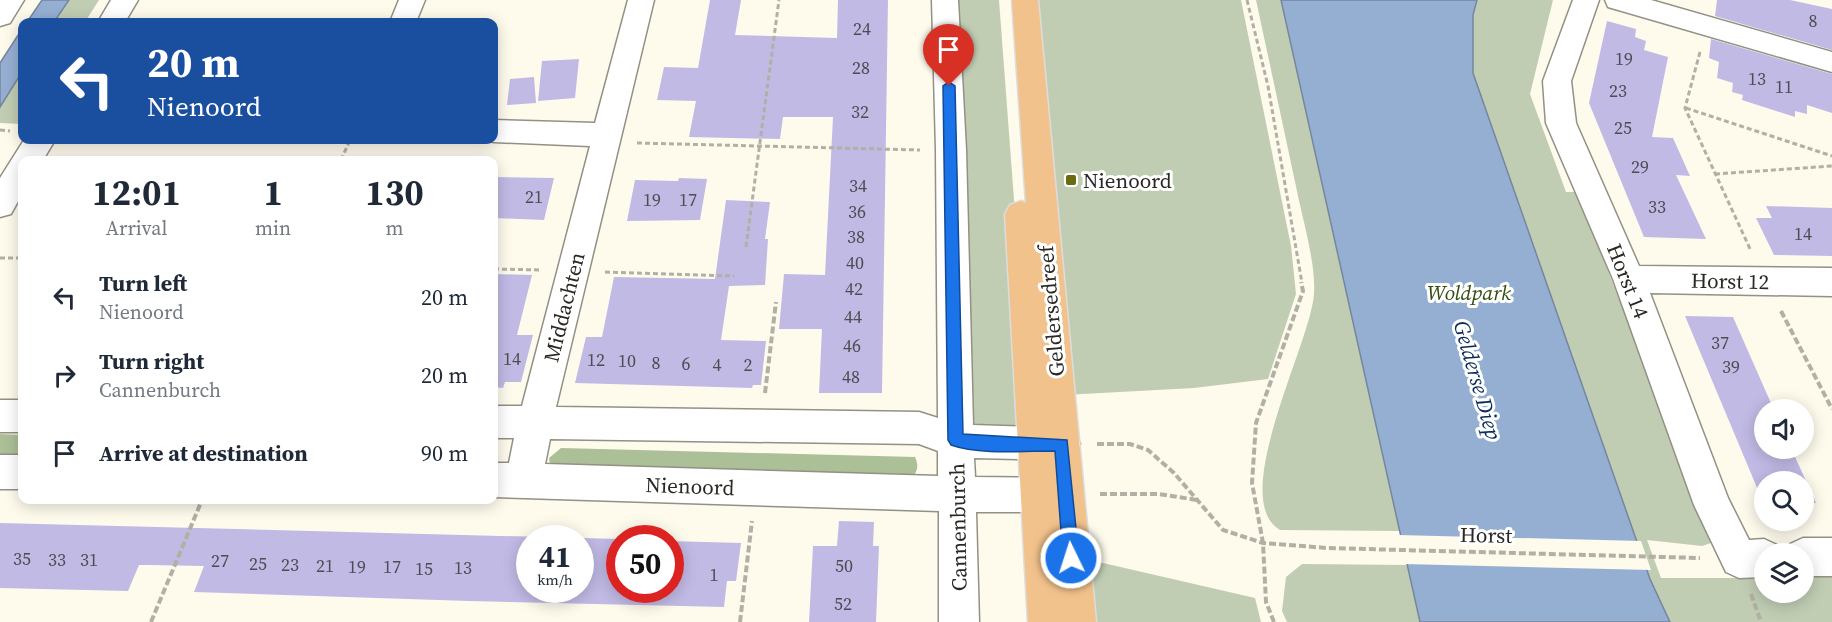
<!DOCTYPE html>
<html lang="en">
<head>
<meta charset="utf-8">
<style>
  body { margin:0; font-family:"Source Serif 4",serif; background:#f2f2f3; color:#1f2937; height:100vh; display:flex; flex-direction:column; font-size:22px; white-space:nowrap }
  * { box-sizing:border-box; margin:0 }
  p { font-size:20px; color:#747a83 }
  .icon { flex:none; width:33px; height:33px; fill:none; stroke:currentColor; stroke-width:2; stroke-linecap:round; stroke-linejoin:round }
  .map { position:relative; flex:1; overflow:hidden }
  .panel { position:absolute; left:18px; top:156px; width:480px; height:348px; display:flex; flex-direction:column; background:#fff; border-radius:12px; box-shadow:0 3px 15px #0003 }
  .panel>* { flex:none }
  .hud { position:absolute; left:18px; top:18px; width:480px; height:126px; border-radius:12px; box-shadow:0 3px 15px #0003; background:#1a4fa0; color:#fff; overflow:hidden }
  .buttons { position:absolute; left:1754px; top:399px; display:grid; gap:12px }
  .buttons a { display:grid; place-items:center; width:60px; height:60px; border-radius:50%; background:#fff; box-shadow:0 3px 15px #0003; font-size:30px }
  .speed { position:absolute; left:516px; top:525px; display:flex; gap:12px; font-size:30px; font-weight:700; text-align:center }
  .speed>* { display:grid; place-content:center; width:78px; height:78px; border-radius:50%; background:#fff; box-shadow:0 3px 15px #0003; line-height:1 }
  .speed small { font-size:15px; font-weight:400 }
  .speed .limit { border:9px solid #d22; background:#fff; color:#111 }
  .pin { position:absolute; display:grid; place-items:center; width:51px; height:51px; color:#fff; margin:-62px -26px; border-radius:50% 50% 50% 0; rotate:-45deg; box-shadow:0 0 6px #0007 }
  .pin .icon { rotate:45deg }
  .me { position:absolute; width:66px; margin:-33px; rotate:356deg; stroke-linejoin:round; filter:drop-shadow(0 0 4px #0008) }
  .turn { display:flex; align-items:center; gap:21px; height:126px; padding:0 30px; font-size:27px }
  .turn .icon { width:78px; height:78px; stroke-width:2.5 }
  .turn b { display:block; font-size:42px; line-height:51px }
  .eta { display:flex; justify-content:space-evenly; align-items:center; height:102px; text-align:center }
  .eta b { font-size:36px; font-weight:700; line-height:42px }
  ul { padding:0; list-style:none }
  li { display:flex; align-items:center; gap:18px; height:78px; padding:0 30px }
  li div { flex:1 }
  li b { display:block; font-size:22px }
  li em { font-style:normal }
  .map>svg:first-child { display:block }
  .green { fill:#c0cdb3 }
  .forest { fill:#abc097 }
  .water { fill:#95afd3; stroke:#75869e; stroke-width:1.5 }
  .pier { fill:#fefbed }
  .building { fill:#c1bae5; fill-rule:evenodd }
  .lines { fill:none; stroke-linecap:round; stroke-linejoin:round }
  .minor-casing { stroke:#939084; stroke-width:3 }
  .major-casing { stroke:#dddddc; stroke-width:3 }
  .path-far1 { stroke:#b2afa4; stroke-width:3; stroke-dasharray:5 3; stroke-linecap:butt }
  .path { stroke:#b2afa4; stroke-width:4; stroke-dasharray:7 3; stroke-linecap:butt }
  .minor { fill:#fff; fill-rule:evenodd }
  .major { fill:#f2c28c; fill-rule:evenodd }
  .route { fill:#1a73e8; stroke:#114b97; stroke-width:1.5 }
  .poi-dot { fill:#686c0e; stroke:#fff; stroke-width:2 }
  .labels { text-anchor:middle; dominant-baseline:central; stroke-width:6; stroke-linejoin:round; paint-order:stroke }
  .number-label { font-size:18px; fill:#4f4c54 }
  .poi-label { font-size:21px; fill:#292823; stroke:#fff; text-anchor:start }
  .street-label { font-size:21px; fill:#292823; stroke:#fff }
  .park-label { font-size:21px; font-style:italic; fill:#324b0e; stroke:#fff }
  .water-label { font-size:22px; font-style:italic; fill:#0c2d5b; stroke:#fff }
</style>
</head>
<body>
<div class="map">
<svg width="1832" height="622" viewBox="0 0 1832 622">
  <rect width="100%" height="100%" fill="#fefbed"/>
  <g class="green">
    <path d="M69,0h30l-14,22h-31z"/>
    <path d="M958,0h41l32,426 -16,5 -43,-6z"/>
    <path d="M1032,0h209l50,246 5,48 -28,85 -74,9 -130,7z"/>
    <path d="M1256,0h25l112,498 -107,-498h267l-23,94 36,98h11l137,350 -12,4 -55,-6 14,38h78l25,-4v18h39v-22l29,1v51h-545l-5,-11 4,-34 16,-13 105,1 -7,-34 -120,-1c-53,-31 31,-187 34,-236 2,-28 -10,-70 -16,-98 -14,-66 -28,-131 -42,-196z"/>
    <path d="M22,72v52l-22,-1v-16z"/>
    <path d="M1077,557l178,41 6,24h-179z"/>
  </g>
  <g class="forest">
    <path d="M0,434l22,1v23h-22z"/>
    <path d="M561,448l354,9c4,9 3,14 -4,22l-361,-15 -1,-6z"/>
  </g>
  <g class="water">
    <path d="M42,0h27l-15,22h-27z"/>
    <path d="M1281,0h196l-4,15v58l177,506 20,43h-250z"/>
    <path d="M22,29v43l-22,35v-44z"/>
  </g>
  <path class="pier" d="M1398,535l243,6 10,29 -247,-6z"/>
  <g class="building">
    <path d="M710,0h31l-6,35 102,3 1,-38h50l-6,393h-63l3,-64h-43l5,-55 41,1 8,-158h-50l-3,22 -91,-2 7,-36 -39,-1 7,-33 34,1z"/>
    <path d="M1717,0h73l42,9v41l-117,-34z"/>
    <path d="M1607,21l29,8 -1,8 11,4 -2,9 24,7 -16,80 21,1 17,38 -14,-1 30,64 -62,-2 -55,-134z"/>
    <path d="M1711,39l121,35v39l-25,-8v9l-12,-3v6l-53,-17 1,-5 -11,-3 1,-9 -16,-5 2,-16 -10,-4z"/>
    <path d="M579,59l-4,39 -37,3 4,-40z"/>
    <path d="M534,77l2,26 -29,2 3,-26z"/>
    <path d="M494,177l60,1 -10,42 -50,-2z"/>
    <path d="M679,178l28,1 -7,41 -73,1 8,-41 43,1z"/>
    <path d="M726,200l44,2 -5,37h3l-3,46 -36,1 -8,54 45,1 -5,44h-8l-1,3 -177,-5 11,-46h16l12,-60 101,2z"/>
    <path d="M1766,206l66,2v48l-58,-1 -18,-37h16z"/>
    <path d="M494,274l38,1 -15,60h16l-12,47h-16l-2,6 -9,-1z"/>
    <path d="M1685,316l48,1 41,93h-10v38h27l25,55h-13v-21h-39l-1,20z"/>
    <path d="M839,521l35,1 -1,24h6l-3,76h-67l4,-76h24z"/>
    <path d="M0,523l620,16v51h50v-49l71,2 -5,38h-9l-3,26 -255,-6 -275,-9 10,-26 -56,-1h-9l-11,26 -128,-3zM530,538h50v52h-50z"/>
  </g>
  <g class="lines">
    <defs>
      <g id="minor">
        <path d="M0,0h24l-14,23 -10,3z"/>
        <path d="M111,0h27l-13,22h-27z"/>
        <path d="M399,0h26l-9,22h-26z"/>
        <path d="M628,0h26l-98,407 363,5 19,6 -2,-268 -4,-150h26l8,150 7,275 89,3 13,4 5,12 -5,12 -13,4 -88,-2 1,19 89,1 13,5 5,12 -5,12 -13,5h-88l3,110h-40v-111l-445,-14v-34h15l5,-25h-20v-32h28l68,-260 -96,-4 -9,-2h9v-20l101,3zM550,439l369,5 19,7v25l-393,-12z"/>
        <path d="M1573,0h26l-28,81 5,42 63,143 193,2v28l-182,-3 78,205 21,42 15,-1 13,6 4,9h-17v23l-25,1 -13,-6 -32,-67 -81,-226 -67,-156 -3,-42z"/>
        <path d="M1605,0h46l181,52v20l-224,-65z"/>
        <path d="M24,140h31l-12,20h-21v34l-11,20 -11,3v-39z"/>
        <rect x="0" y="400" width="22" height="32"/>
        <rect x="0" y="455" width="22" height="34"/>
        <path d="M1803,538h29v38h-29v-22h-17l4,-10z"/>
      </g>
      <path id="major" d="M1012,0h26l58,622h-68l-23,-408 5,-9 11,-4 5,2z"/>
    </defs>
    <use href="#minor" class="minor-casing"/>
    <use href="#major" class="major-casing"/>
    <g class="path-far1">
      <path d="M1247,0l21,86 34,197"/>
      <path d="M1700,52l-15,56 66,143"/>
      <path d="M1686,108l146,48"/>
      <path d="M0,130l10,1"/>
      <path d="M637,143l283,7"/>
      <path d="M341,160l9,-20"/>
      <path d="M1715,174l117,-8"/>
      <path d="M746,247l33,-247"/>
      <path d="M0,258h22"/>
      <path d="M494,269l47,1"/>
      <path d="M605,272l129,4"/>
    </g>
    <g class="path">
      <path d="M1781,311l51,98"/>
      <path d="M765,393l11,-91"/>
      <path d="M1097,444h33l18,6 26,23 49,57 40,13 64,5 373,10"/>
      <path d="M1100,494h59l38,6"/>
      <path d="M1751,594l10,28"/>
      <path d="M151,622l51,-122"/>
      <path d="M740,622l12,-101"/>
      <path d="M1274,622l-8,-20 -3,-59 -11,-60 4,-60 47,-132 -2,-9"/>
    </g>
    <use href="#minor" class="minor"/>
    <use href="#major" class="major"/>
  </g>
  <path class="route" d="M949,82l6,4 8,348 104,6 12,118 -3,6 -5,2 -6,-2 -2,-6 -8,-107c-31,0 -76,4 -104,-6l-3,-5 -5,-354z"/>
  <rect class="poi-dot" x="1065" y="174" width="12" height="12" rx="3"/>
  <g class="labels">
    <g class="number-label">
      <text x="1813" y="20">8</text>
      <text x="862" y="28">24</text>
      <text x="1624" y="58">19</text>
      <text x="861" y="67">28</text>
      <text x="1757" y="78">13</text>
      <text x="1784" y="86">11</text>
      <text x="1618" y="90">23</text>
      <text x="860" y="111">32</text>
      <text x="1623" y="127">25</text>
      <text x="1640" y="166">29</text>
      <text x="858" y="185">34</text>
      <text x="534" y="196">21</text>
      <text x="652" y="199">19</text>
      <text x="688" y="199">17</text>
      <text x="1657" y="206">33</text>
      <text x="857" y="211">36</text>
      <text x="1803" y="233">14</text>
      <text x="856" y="236">38</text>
      <text x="855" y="262">40</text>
      <text x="854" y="288">42</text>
      <text x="853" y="316">44</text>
      <text x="1720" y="342">37</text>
      <text x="852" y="345">46</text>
      <text x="512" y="358">14</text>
      <text x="596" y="359">12</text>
      <text x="627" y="360">10</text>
      <text x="656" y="362">8</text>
      <text x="686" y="363">6</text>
      <text x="717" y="364">4</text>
      <text x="748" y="364">2</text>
      <text x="1731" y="366">39</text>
      <text x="851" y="376">48</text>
      <text x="22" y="558">35</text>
      <text x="57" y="559">33</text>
      <text x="89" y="559">31</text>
      <text x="220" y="560">27</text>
      <text x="258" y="563">25</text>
      <text x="290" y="564">23</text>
      <text x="325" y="565">21</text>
      <text x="844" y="565">50</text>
      <text x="357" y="566">19</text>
      <text x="392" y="566">17</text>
      <text x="463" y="567">13</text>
      <text x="424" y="568">15</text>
      <text x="714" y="574">1</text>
      <text x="843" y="603">52</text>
    </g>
    <g class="poi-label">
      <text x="1083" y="180">Nienoord</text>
    </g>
    <g class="street-label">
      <text transform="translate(1628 281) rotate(68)">Horst 14</text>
      <text transform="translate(1730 281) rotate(1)">Horst 12</text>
      <text transform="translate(564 307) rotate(-76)">Middachten</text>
      <text transform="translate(1051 311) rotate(-95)">Geldersedreef</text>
      <text transform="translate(690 486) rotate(2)">Nienoord</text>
      <text transform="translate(958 527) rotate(-91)">Cannenburch</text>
      <text transform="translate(1486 535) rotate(1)">Horst</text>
    </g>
    <g class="park-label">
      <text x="1469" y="292">Woldpark</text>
    </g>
    <g class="water-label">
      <text transform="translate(1478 380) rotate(74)">Gelderse Diep</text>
    </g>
  </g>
</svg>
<div class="buttons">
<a><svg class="icon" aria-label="sound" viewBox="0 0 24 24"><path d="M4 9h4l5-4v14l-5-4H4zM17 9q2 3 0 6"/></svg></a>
<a><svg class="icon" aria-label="search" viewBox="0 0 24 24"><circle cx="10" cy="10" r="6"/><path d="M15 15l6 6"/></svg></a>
<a><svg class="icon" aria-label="layers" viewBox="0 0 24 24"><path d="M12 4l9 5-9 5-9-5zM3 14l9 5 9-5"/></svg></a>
</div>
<div class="speed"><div>41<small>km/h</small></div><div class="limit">50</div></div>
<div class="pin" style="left:949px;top:86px;background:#d93025"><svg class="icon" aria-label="arrive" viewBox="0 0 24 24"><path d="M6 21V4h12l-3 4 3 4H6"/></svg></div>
<svg class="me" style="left:1071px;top:558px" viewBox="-20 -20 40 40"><circle r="17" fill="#1a73e8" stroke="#fff" stroke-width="3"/><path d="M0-11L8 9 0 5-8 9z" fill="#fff"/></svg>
<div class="hud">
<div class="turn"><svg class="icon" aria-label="left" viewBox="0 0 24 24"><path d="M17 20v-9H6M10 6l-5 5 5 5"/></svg><div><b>20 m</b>Nienoord</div></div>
</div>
<section class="panel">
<div class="eta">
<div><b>12:01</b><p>Arrival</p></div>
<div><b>1</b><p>min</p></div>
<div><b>130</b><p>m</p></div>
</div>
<ul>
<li><svg class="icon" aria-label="left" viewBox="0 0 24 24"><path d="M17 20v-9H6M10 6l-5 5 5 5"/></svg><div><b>Turn left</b><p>Nienoord</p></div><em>20 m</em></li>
<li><svg class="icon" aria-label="right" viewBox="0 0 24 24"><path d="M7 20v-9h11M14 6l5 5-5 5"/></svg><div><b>Turn right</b><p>Cannenburch</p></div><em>20 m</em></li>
<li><svg class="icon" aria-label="arrive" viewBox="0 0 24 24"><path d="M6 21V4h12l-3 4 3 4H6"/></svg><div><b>Arrive at destination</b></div><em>90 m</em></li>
</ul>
</section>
</div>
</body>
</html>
